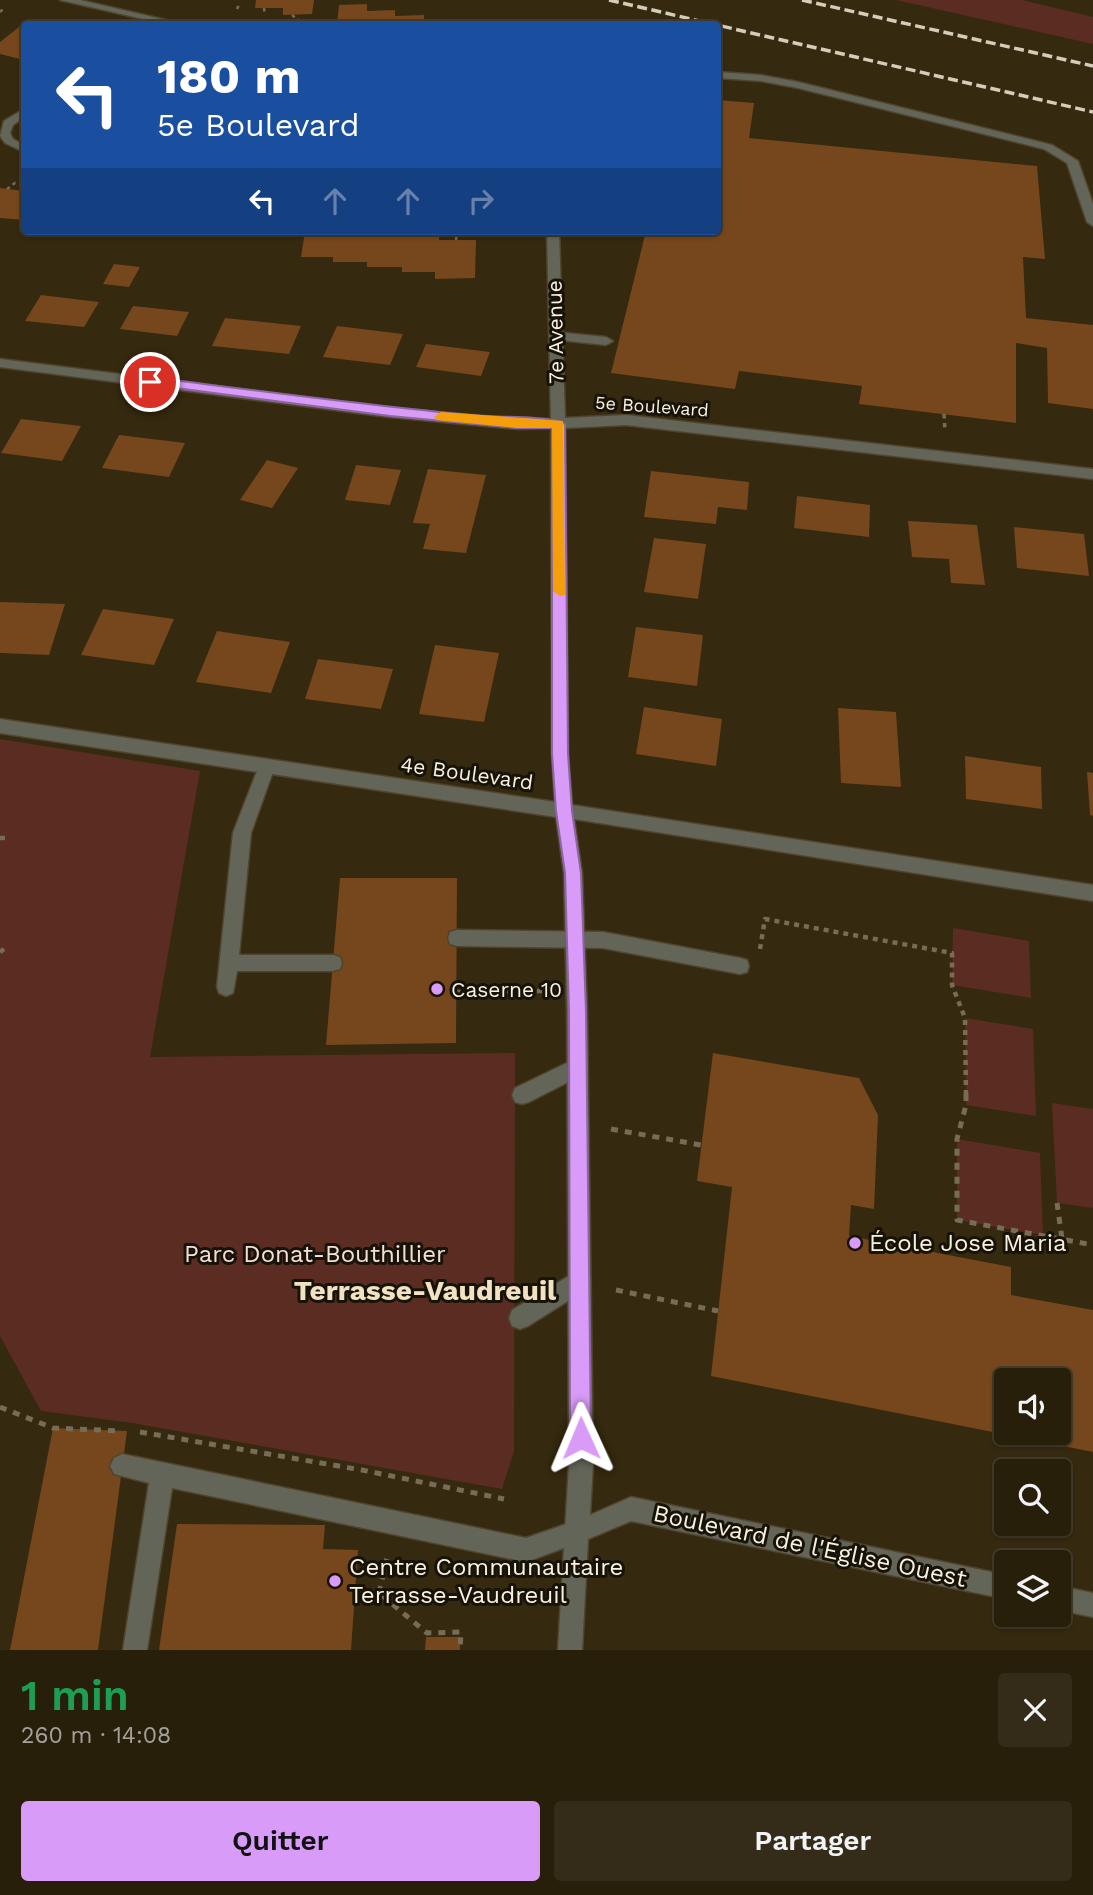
<!DOCTYPE html>
<html lang="fr">
<head>
<meta charset="utf-8">
<style>
  body { margin:0; font-family:"Work Sans",sans-serif; background:#342c19; color:#f1f3f6; height:100vh; display:flex; flex-direction:column; font-size:26px; white-space:nowrap }
  * { box-sizing:border-box; margin:0 }
  p { font-size:23px; color:#a5a29d }
  .icon { flex:none; width:38px; height:38px; fill:none; stroke:currentColor; stroke-width:2; stroke-linecap:round; stroke-linejoin:round }
  .map { position:relative; height:1650px; overflow:hidden }
  .panel { display:flex; flex-direction:column; background:#281f0b; flex:1 }
  .panel>* { flex:none }
  .banner { position:absolute; left:21px; top:21px; width:700px; height:214px; border-radius:7px; box-shadow:0 2px 5px #0004,0 0 0 2px #443d2c; background:#1a4fa0; color:#fff; overflow:hidden }
  .tools { position:absolute; left:994px; top:1368px; display:grid; gap:14px }
  .tools a { display:grid; place-items:center; width:77px; height:77px; border-radius:7px; background:#281f0b; box-shadow:0 2px 5px #0004,0 0 0 2px #443d2c; font-size:35px }
  .pin { position:absolute; display:grid; place-items:center; width:60px; height:60px; color:#fff; margin:-30px; border:4px solid #fff; border-radius:50%; box-shadow:0 2px 7px #0007 }
  .me { position:absolute; width:77px; margin:-38px; rotate:359deg; stroke-linejoin:round; filter:drop-shadow(0 0 5px #0008) }
  .turn { display:flex; align-items:center; gap:24px; height:147px; padding:0 21px; font-size:32px }
  .turn .icon { width:91px; height:91px; stroke-width:2.5 }
  .turn b { display:block; font-size:49px; line-height:60px }
  .lanes { display:flex; align-items:center; height:66px; padding:0 21px; background:#0003; justify-content:center; gap:35px; direction:ltr }
  .lanes .off { opacity:.35 }
  .round { display:grid; place-items:center; flex:none; width:74px; height:74px; border-radius:7px; background:#342c19 }
  .head { display:flex; align-items:center; justify-content:space-between; height:119px; padding:0 21px }
  h1 { font-size:42px; font-weight:600; line-height:52px; color:#1e9e55 }
  .cta { display:flex; gap:14px; margin-top:auto; padding:14px 21px }
  .cta a { flex:1; height:80px; border-radius:7px; background:#d89bf8; color:#111; font-size:28px; font-weight:600; line-height:80px; text-align:center }
  .cta a+a { background:#342c19; color:#f1f3f6 }
  .map>svg:first-child { display:block }
  .green { fill:#5b2c22 }
  .building { fill:#76461c; fill-rule:evenodd }
  .lines { fill:none; stroke-linecap:round; stroke-linejoin:round }
  .lane-casing { stroke:#50452c; stroke-width:3 }
  .street-casing { stroke:#50452c; stroke-width:3 }
  .path-far3 { stroke:#776d56; stroke-width:2.5; stroke-dasharray:3.5 3.5; stroke-linecap:butt }
  .path-far2 { stroke:#776d56; stroke-width:3.5; stroke-dasharray:4.5 4.5; stroke-linecap:butt }
  .path-far1 { stroke:#776d56; stroke-width:4.5; stroke-dasharray:5 5; stroke-linecap:butt }
  .path { stroke:#776d56; stroke-width:5; stroke-dasharray:7 7; stroke-linecap:butt }
  .lane { fill:#636558; fill-rule:evenodd }
  .street { fill:#636558; fill-rule:evenodd }
  .rail { stroke:#d5cdbb; stroke-width:3.5; stroke-dasharray:10 4.5; stroke-linecap:butt }
  .route { fill:#d89bf8; stroke:#8c65a1; stroke-width:2 }
  .slow { fill:#f59e0b }
  .poi-dot { fill:#d89bf8; stroke:#181308; stroke-width:2.5 }
  .labels { text-anchor:middle; dominant-baseline:central; stroke-width:6; stroke-linejoin:round; paint-order:stroke }
  .far-street-label { font-size:18px; fill:#f8f1e1; stroke:#181308 }
  .street-label { font-size:21px; fill:#f8f1e1; stroke:#181308 }
  .poi-label { font-size:21px; fill:#f8f1e1; stroke:#181308; text-anchor:start }
  .near-poi-label { font-size:24px; fill:#f8f1e1; stroke:#181308; text-anchor:start }
  .near-park-label { font-size:24px; fill:#f6ded8; stroke:#181308 }
  .near-street-label { font-size:24px; fill:#f8f1e1; stroke:#181308 }
  .near-quarter-label { font-size:28px; font-weight:bold; fill:#f1e2c3; stroke:#181308 }
</style>
</head>
<body>
<div class="map">
<svg width="1093" height="1650" viewBox="0 0 1093 1650">
  <rect width="100%" height="100%" fill="#35290f"/>
  <g class="green">
    <path d="M896,0h126l71,17v27z"/>
    <path d="M0,739l200,32 -50,286 365,-4 -1,398 -12,38 -370,-66 -91,-12 -41,-75z"/>
    <path d="M953,928l76,13 2,57 -79,-13z"/>
    <path d="M965,1018l68,11 3,87 -70,-11z"/>
    <path d="M1052,1103l41,6v99l-36,-5z"/>
    <path d="M957,1139l83,14 3,82 -86,-15z"/>
  </g>
  <g class="building">
    <path d="M256,0h58l-2,14 -29,1v-7h-28z"/>
    <path d="M367,4v7l28,-1v6l29,-1v6l27,-1v4h-114l2,-19z"/>
    <path d="M24,26v34l-24,-6v-12l19,-15z"/>
    <path d="M718,100l36,3 -5,35 288,28 8,93 -22,-2 3,61 67,7v84l-45,-6 -1,-55 -31,-5v80l-157,-19 3,-18 -123,-15 -4,18 -124,-16 35,-142h72z"/>
    <path d="M0,188l24,3v29l-24,-2z"/>
    <path d="M305,231h98v4h36v5h37l-1,38 -40,1v-7h-33v-5h-35v-5h-34v-5h-32z"/>
    <path d="M114,264l26,3 -11,20 -26,-3z"/>
    <path d="M41,295l58,7 -15,25 -59,-6z"/>
    <path d="M133,306l56,6 -12,24 -57,-7z"/>
    <path d="M225,318l76,8 -12,28 -77,-8z"/>
    <path d="M337,326l66,8 -13,31 -67,-8z"/>
    <path d="M426,344l64,8 -9,24 -65,-9z"/>
    <path d="M21,419l60,7 -19,35 -61,-8z"/>
    <path d="M119,435l66,8 -16,34 -67,-9z"/>
    <path d="M267,460l31,8 -26,40 -32,-8z"/>
    <path d="M356,465l45,5 -11,35 -45,-5z"/>
    <path d="M428,469l58,6 -20,78 -43,-4 7,-25 -17,-1z"/>
    <path d="M651,471l98,11 -2,28 -29,-3 -2,17 -72,-7z"/>
    <path d="M797,496l73,9 -1,32 -75,-9z"/>
    <path d="M908,521l69,4 8,60 -34,-2 -2,-24 -37,-2z"/>
    <path d="M1014,527l70,7 5,42 -72,-8z"/>
    <path d="M654,538l52,6 -8,55 -54,-7z"/>
    <path d="M0,602l65,2 -16,51 -49,-2z"/>
    <path d="M103,609l71,10 -20,46 -73,-10z"/>
    <path d="M636,627l67,8 -6,51 -69,-9z"/>
    <path d="M217,631l73,11 -19,51 -75,-11z"/>
    <path d="M435,645l64,8 -15,69 -65,-8z"/>
    <path d="M318,659l75,10 -12,40 -76,-10z"/>
    <path d="M644,707l78,12 -6,47 -80,-12z"/>
    <path d="M838,708l58,4 5,75 -60,-4z"/>
    <path d="M965,756l76,11 1,42 -76,-10z"/>
    <path d="M1087,772l6,1v43l-3,-1z"/>
    <path d="M340,878h117l-1,165 -130,2z"/>
    <path d="M713,1053l146,25 19,37 -4,94 -23,-4 -2,31 162,31v28l82,15v142l-382,-76 21,-189 -35,-6zM1006,1381h53v52h-53z"/>
    <path d="M53,1428l74,3 -29,219h-88z"/>
    <path d="M177,1524l148,1 -2,24 35,1 -7,100h-192z"/>
    <path d="M426,1637h34v13h-35z"/>
  </g>
  <g class="lines">
    <defs>
      <g id="lane">
        <path d="M718,72l43,3 37,7 254,63 26,16 15,43v22l-6,-4 -20,-59 -23,-14 -246,-61 -37,-7 -43,-3z"/>
        <path d="M555,332l51,5 7,4 -7,4 -56,-6v-6z"/>
        <path d="M267,759l6,2 2,5 -24,67 -12,122h94l7,2 2,6 -2,6 -7,2h-96l-4,22 -7,3 -7,-3 -2,-6 16,-154 26,-67 2,-5z"/>
        <path d="M457,930l146,2 137,26 7,2 2,6 -2,6 -7,2 -137,-26 -146,-2 -7,-2 -2,-6 2,-6z"/>
        <path d="M577,1058l7,2 3,7 -3,7 -55,28 -7,2 -7,-2 -3,-7 3,-7z"/>
        <path d="M579,1270l8,3 3,8 -3,8 -59,37 -8,3 -8,-3 -3,-8 3,-8z"/>
        <path d="M122,1454l404,84 49,-17 8,4 4,8 -4,8 -57,21 -354,-74 -25,162h-24l26,-167 -35,-9 -4,-8 4,-8z"/>
      </g>
      <g id="street">
        <path d="M60,0h20l103,24h-18z"/>
        <path d="M24,109v8l-11,8 -3,8 3,6 11,6v7l-19,-9 -5,-7 4,-15z"/>
        <path d="M547,231h12l6,187 61,-3 467,54v10l-467,-54 -61,3 3,326 4,51 521,80v16l-519,-82 8,54 5,139 6,452 -3,51 41,-18 375,78v24l-375,-78 -43,18 -6,111h-24l11,-186 -2,-452 -3,-139 -8,-56 -556,-84v-14l555,83 -3,-48 -1,-326 -32,1 -130,-12 -389,-50v-8l389,49 130,11h32z"/>
        <path d="M1059,1586l34,7v24l-34,-7z"/>
      </g>
    </defs>
    <use href="#lane" class="lane-casing"/>
    <use href="#street" class="street-casing"/>
    <g class="path-far3">
      <path d="M264,8l1,7"/>
      <path d="M237,9l3,-6"/>
      <path d="M0,12l3,-3"/>
      <path d="M292,15l9,7"/>
      <path d="M7,189l8,-6 9,1"/>
      <path d="M423,235l1,-4"/>
      <path d="M456,240l1,-9"/>
    </g>
    <path class="path-far2" d="M944,414l1,17"/>
    <g class="path-far1">
      <path d="M0,838h5"/>
      <path d="M760,949l5,-30 187,34v32l13,33 1,78"/>
      <path d="M0,952l4,-3"/>
      <path d="M457,992l90,-1"/>
    </g>
    <g class="path">
      <path d="M966,1094v11l-9,34v81l136,25"/>
      <path d="M611,1129l90,16"/>
      <path d="M1057,1203l5,36"/>
      <path d="M616,1290l102,21"/>
      <path d="M0,1407l53,21 68,3"/>
      <path d="M140,1432l222,38 142,29"/>
      <path d="M355,1590l24,3 48,40 34,-1 -1,18"/>
      <path d="M379,1593l9,-40"/>
    </g>
    <use href="#lane" class="lane"/>
    <use href="#street" class="street"/>
    <g class="rail">
      <path d="M609,0l484,112"/>
      <path d="M802,0l291,66"/>
    </g>
  </g>
  <path class="route" d="M150,377c110,14 220,29 331,39 15,1 76,0 84,8l3,330 4,57 9,62 5,139 5,426 -3,7 -7,3 -8,-3 -3,-7 -1,-426 -4,-139 -9,-62 -4,-57v-326h-35l-127,-12 -245,-32v-5z"/>
  <path class="slow" d="M441,412l122,9 2,174 -5,1 -7,-5 -1,-163h-35l-81,-8 -2,-3z"/>
  <g class="poi-dot">
    <circle cx="437" cy="989" r="7"/>
    <circle cx="855" cy="1243" r="7"/>
    <circle cx="335" cy="1581" r="7"/>
  </g>
  <g class="labels">
    <g class="far-street-label">
      <text transform="translate(652 406) rotate(4)">5e Boulevard</text>
    </g>
    <g class="street-label">
      <text transform="translate(555 332) rotate(-91)">7e Avenue</text>
      <text transform="translate(467 773) rotate(8)">4e Boulevard</text>
    </g>
    <g class="poi-label">
      <text x="451" y="989">Caserne 10</text>
    </g>
    <g class="near-poi-label">
      <text x="869" y="1243">École Jose Maria</text>
      <text x="349" y="1567">Centre Communautaire<tspan x="349" dy="28">Terrasse-Vaudreuil</tspan></text>
    </g>
    <g class="near-park-label">
      <text x="315" y="1254">Parc Donat-Bouthillier</text>
    </g>
    <g class="near-street-label">
      <text transform="translate(810 1546) rotate(12)">Boulevard de l'Église Ouest</text>
    </g>
    <g class="near-quarter-label">
      <text x="425" y="1290">Terrasse-Vaudreuil</text>
    </g>
  </g>
</svg>
<div class="tools">
<a><svg class="icon" aria-label="sound" viewBox="0 0 24 24"><path d="M4 9h4l5-4v14l-5-4H4zM17 9q2 3 0 6"/></svg></a>
<a><svg class="icon" aria-label="search" viewBox="0 0 24 24"><circle cx="10" cy="10" r="6"/><path d="M15 15l6 6"/></svg></a>
<a><svg class="icon" aria-label="layers" viewBox="0 0 24 24"><path d="M12 4l9 5-9 5-9-5zM3 14l9 5 9-5"/></svg></a>
</div>
<div class="pin" style="left:150px;top:382px;background:#d93025"><svg class="icon" aria-label="arrive" viewBox="0 0 24 24"><path d="M6 21V4h12l-3 4 3 4H6"/></svg></div>
<svg class="me" style="left:581px;top:1438px" viewBox="-20 -20 40 40"><path d="M0-17L14 15 0 8-14 15z" fill="#d89bf8" stroke="#fff" stroke-width="4"/></svg>
<div class="banner">
<div class="turn"><svg class="icon" aria-label="left" viewBox="0 0 24 24"><path d="M17 20v-9H6M10 6l-5 5 5 5"/></svg><div><b>180 m</b>5e Boulevard</div></div>
<div class="lanes"><svg class="icon" aria-label="left" viewBox="0 0 24 24"><path d="M17 20v-9H6M10 6l-5 5 5 5"/></svg><svg class="icon off" aria-label="ahead" viewBox="0 0 24 24"><path d="M12 20V5M6 11l6-6 6 6"/></svg><svg class="icon off" aria-label="ahead" viewBox="0 0 24 24"><path d="M12 20V5M6 11l6-6 6 6"/></svg><svg class="icon off" aria-label="right" viewBox="0 0 24 24"><path d="M7 20v-9h11M14 6l5 5-5 5"/></svg></div>
</div>
</div>
<section class="panel">
<div class="head"><div><h1>1 min</h1><p>260 m · 14:08</p></div><a class="round"><svg class="icon" aria-label="close" viewBox="0 0 24 24"><path d="M6 6l12 12M18 6L6 18"/></svg></a></div>
<div class="cta"><a>Quitter</a><a>Partager</a></div>
</section>
</body>
</html>
